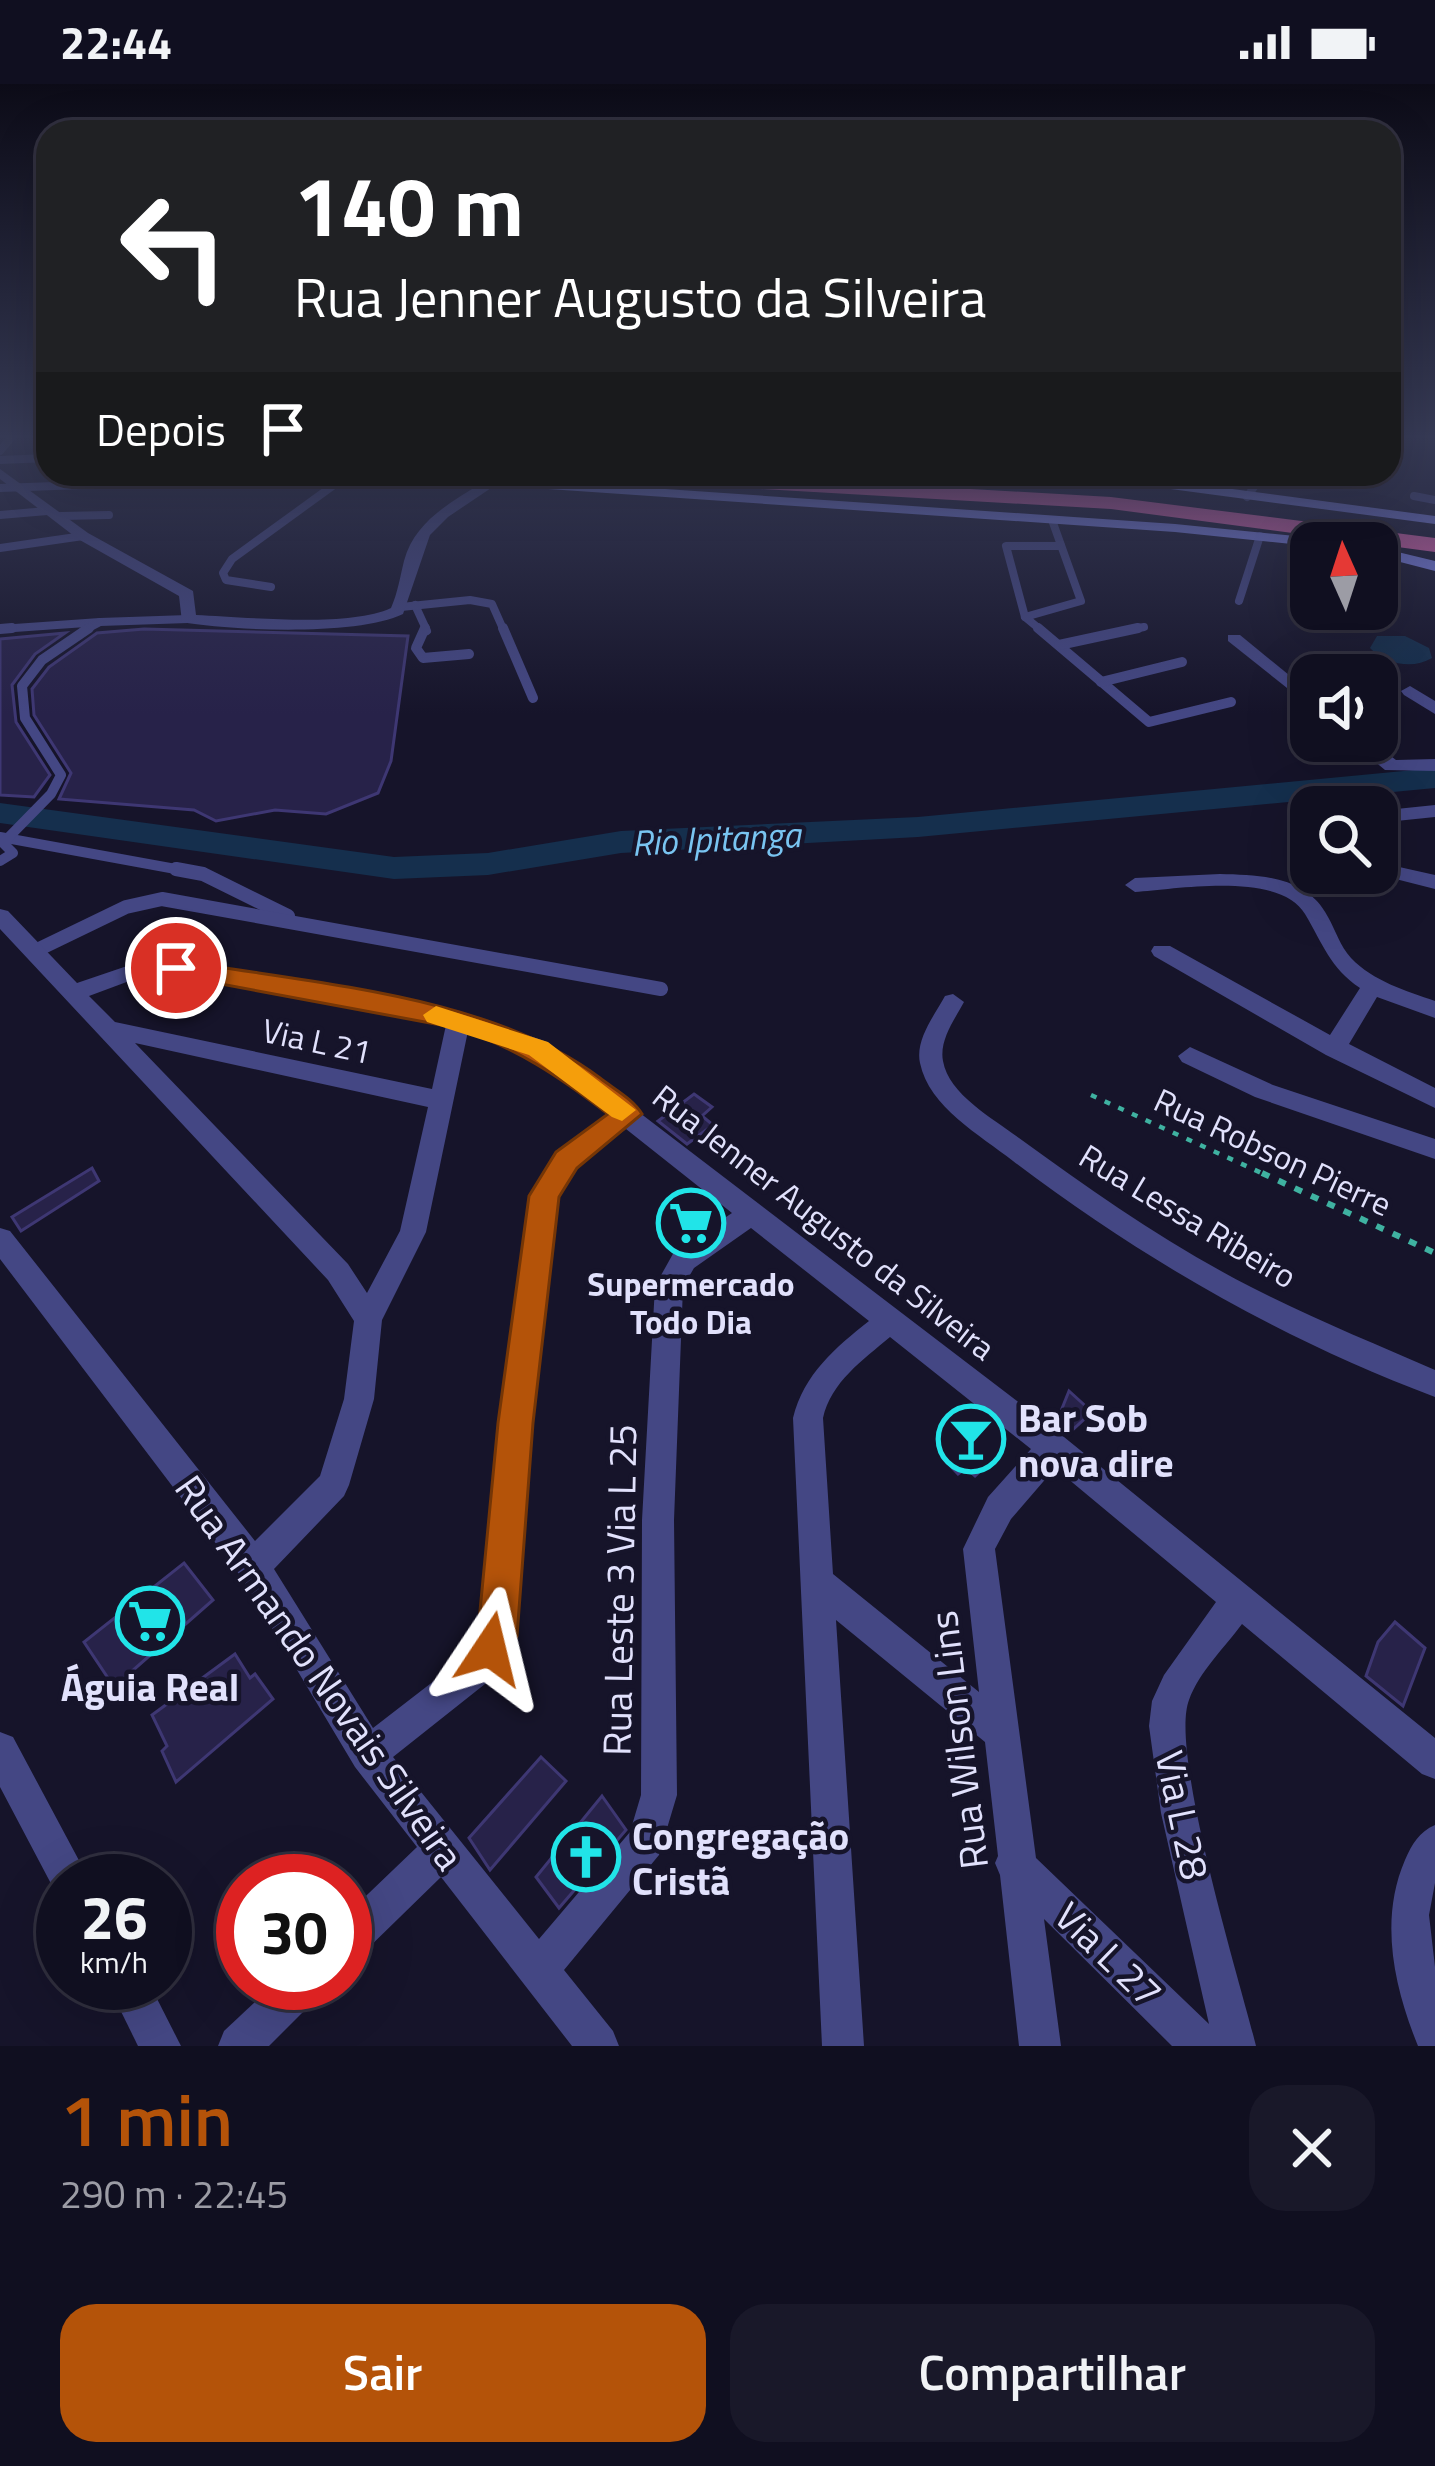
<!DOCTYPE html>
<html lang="pt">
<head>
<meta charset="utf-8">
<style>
  body { margin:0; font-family:"Titillium Web",sans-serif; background:#191829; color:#f1f3f6; height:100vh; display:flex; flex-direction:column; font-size:45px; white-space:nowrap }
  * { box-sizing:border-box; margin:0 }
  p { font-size:39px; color:#9c9ca5 }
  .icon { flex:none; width:66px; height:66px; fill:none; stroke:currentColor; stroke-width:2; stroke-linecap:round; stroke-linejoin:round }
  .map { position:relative; height:1962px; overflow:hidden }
  .panel { display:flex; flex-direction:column; background:#100f20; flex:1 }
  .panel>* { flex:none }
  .top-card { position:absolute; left:36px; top:36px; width:1365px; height:366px; border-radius:36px; box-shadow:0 12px 48px #0002,0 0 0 3px #302f3e; background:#202124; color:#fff; overflow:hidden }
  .needle { width:78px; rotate:357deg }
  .tools { position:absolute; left:1290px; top:438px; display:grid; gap:24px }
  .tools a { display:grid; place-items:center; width:108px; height:108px; border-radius:24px; background:#100f20; box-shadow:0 12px 48px #0002,0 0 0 3px #302f3e; font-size:60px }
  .speed { position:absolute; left:36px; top:1770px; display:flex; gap:24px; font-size:60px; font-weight:700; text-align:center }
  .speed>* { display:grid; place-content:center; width:156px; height:156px; border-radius:50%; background:#100f20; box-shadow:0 12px 48px #0002,0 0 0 3px #302f3e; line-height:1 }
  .speed small { font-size:30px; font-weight:400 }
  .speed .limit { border:18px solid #d22; background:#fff; color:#111 }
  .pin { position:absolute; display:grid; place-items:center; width:102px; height:102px; color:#fff; margin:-51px; border:6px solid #fff; border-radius:50%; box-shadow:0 3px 12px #0007 }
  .me { position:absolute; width:132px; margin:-66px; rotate:10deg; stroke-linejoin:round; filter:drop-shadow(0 0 9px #0008) }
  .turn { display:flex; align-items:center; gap:42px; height:252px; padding:0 60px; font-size:54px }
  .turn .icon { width:156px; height:156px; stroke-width:2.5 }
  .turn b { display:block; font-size:84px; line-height:102px }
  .then { display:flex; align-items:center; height:114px; padding:0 60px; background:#0003; gap:24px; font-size:45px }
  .round { display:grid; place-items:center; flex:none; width:126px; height:126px; border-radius:36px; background:#191829 }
  .overview { display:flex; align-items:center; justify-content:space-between; height:204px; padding:0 60px }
  h1 { font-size:72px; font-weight:600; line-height:90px; color:#b45309 }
  .button { display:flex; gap:24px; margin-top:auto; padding:24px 60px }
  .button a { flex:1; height:138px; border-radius:36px; background:#b45309; color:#fff; font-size:48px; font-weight:600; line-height:138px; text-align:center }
  .button a+a { background:#191829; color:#f1f3f6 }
  .status { display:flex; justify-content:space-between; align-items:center; height:84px; padding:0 60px; background:#100f20; direction:ltr }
  .status svg { height:33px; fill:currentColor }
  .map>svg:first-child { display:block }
  .water { fill:#152f4d }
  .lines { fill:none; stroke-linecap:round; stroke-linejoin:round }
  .river { fill:#152f4d; fill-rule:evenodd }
  .building { fill:#272249; stroke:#3e3773; stroke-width:3 }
  .path-far1 { stroke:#3fb2a1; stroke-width:4.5; stroke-dasharray:6 9; stroke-linecap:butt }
  .path { stroke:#3fb2a1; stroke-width:6; stroke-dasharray:8 10; stroke-linecap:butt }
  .lane-far2 { stroke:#444784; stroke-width:8 }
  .lane-far1 { stroke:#444784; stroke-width:10 }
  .lane { stroke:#444784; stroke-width:14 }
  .street { fill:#444784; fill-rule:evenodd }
  .secondary { fill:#8288f2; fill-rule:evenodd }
  .highway { fill:#ef68b4; fill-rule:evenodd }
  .route { fill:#b45309; stroke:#753606; stroke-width:3 }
  .slow { fill:#f59e0b }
  .labels { text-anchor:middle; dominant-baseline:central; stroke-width:9; stroke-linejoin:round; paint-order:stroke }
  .street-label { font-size:33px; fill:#e1e1fc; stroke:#16142a }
  .poi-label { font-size:33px; font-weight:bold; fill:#e1e1fc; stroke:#16142a }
  .water-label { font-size:36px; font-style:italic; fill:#79c4f1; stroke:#16142a }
  .near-poi-label { font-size:39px; font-weight:bold; fill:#e1e1fc; stroke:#16142a; text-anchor:start }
  .near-street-label { font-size:39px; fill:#e1e1fc; stroke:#16142a }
</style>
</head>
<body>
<div class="status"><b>22:44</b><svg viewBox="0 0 49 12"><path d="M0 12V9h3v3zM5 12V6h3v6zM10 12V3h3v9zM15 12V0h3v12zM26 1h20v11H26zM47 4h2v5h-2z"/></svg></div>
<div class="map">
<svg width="1435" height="1962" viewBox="0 0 1435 1962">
  <rect width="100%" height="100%" fill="#16142a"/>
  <path class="water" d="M1377,552h28l24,12 3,10c-20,12 -46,6 -62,-10z"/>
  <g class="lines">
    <path class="river" d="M1435,684v20l-517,49 -297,16 -133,22 -94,4 -394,-56v-20l394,54 94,-4 133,-22 297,-14z"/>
  </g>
  <g class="building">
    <path d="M144,545l264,7 -17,125 -13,32 -52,21 -51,-4 -59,11 -22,-11 -135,-11 12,-26 -37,-58 -2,-26 17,-22 48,-34z"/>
    <path d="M65,549l-30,21 -23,31 4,37 34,53 -16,22 -34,-2v-156z"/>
    <path d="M694,1010l18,13 -10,9 11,9 -26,19 -29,-23z"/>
    <path d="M92,1084l7,13 -78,50 -9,-14z"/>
    <path d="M694,1126l16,12 -37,25 -12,-9z"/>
    <path d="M1069,1307l23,21 -24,22 -11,-13z"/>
    <path d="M969,1342l31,26 -25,24 -9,-8 -8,6 -16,-17z"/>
    <path d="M184,1479l29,37 -99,87 -30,-45z"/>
    <path d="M1395,1538l30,26 -22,58 -37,-30 12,-34z"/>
    <path d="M235,1570l15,24 5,-4 18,25 -97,83 -14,-31 5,-5 -15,-31z"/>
    <path d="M541,1673l25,24 -76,89 -21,-32z"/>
    <path d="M602,1712l24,34 -67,78 -23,-31z"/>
  </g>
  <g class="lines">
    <path class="path-far1" d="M1091,1011l177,81"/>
    <path class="path" d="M1262,1089l173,80"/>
    <g class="lane-far2">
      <path d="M0,367l10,-12"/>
      <path d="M0,376l48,-2"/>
      <path d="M0,404l137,-5"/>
      <path d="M1414,412l21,4"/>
      <path d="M1247,413l16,-23"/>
      <path d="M0,431l47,-4"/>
      <path d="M61,432l48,-1"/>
      <path d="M0,464l83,-12"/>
      <path d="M271,503l-45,-7 -3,-7 9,-14 117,-85"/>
      <path d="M1239,517l21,-65"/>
      <path d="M415,521l12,26"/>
      <path d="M401,523l69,-7 22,4 12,27"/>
      <path d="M1025,533l-19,-71h55"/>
      <path d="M100,538l88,-3"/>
      <path d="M0,545l100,-7 -17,9"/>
      <path d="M1042,547l-17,-14 56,-16 -29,-81"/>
      <path d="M1124,547l20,-4"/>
    </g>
    <g class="lane-far1">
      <path d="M425,544l-9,20 7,10 46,-4"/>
      <path d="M503,544l30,70"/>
      <path d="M1038,544l111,94 82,-20"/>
      <path d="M0,545l12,-1"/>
      <path d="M1059,561l79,-17"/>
      <path d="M1101,598l81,-20"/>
      <path d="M0,753l192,35"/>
      <path d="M0,777l13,-8 -10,-10 48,-49 10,-19 -36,-57 -3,-32 20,-26 47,-32"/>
    </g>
    <g class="lane">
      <path d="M176,785l27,5 85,42"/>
      <path d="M35,867l91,-44 36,-8 499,90"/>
    </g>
    <g class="street">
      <path d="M0,385l88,64 105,58 3,24c50,2 152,13 195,-7 7,-16 9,-31 13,-47 11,-41 48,-59 81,-80l12,3 -49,33 -18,18 -27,79c-45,22 -171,17 -221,8l-3,-26 -101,-57 -78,-60z"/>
      <path d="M1228,551h12l71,58v14l-83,-66z"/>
      <path d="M1410,602l25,15v13l-31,-19 -3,-4z"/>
      <path d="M1350,657h21l25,19 39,-1v12l-50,-1z"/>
      <path d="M1435,721v12l-58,6v-12z"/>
      <path d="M1311,742v29l-10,-6v-17z"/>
      <path d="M1377,778l58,13v14l-63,-16h5z"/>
      <path d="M1220,790c41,1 87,2 108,43 8,14 12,29 23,41 22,23 55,33 84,43v17l-58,-21 -28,47 86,44v20l-109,-53 -172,-99 -3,-5 3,-5h16l160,89 30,-47c-30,-20 -37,-44 -55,-74 -25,-43 -128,-25 -170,-22l-10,-7 10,-7z"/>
      <path d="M0,825l8,2 69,72 53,-18 46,-5 283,51 88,31 517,395 371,301v41l-13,-5 -180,-150c-17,23 -43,48 -53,76 -20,52 51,281 67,346h-84l-128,-127 17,127h-42l-19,-171 -5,-12 3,-7 -13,-114 -149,-122 28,426h-42l-29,-628c11,-44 42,-70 76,-97l-118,-93 -57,40 -11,19 -9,233 3,275 -18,60 -95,115 49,61 6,15h-47l-131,-169 -82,80 -14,6v-47l72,-69 -62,-80 -113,-189 -242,-319v-31l10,3 245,310 65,-65 24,-77 10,-78 -26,-41 -328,-351zM176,892l270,49 -14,64 -317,-67 -26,-26 43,-16zM468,947l63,23 77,61 -51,38 -26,43 -31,227 -20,208 -19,29 -88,68 -99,-159 70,-73 5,-11 25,-86 8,-79 44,-88zM135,959l293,64 -28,124 -33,62 -19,-29zM626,1045l106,84 -58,39 -19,34 -13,234 -1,275 -11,37 -91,107 -146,-182 92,-73 29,-48 16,-213 27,-226 18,-30zM890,1253l141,112 -43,48 -25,52 16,143 -146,-118 -10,-156c8,-36 40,-58 67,-81zM1055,1384l161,134 -52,73 -12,26 -3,25 12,87 48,211 -173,-166 -41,-309 16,-30z"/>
      <path d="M953,910l11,8c-9,17 -25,38 -21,59 6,34 51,58 76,77 74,54 150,107 232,149 60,31 122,56 184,83v27c-152,-57 -293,-138 -422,-236 -33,-26 -84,-54 -93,-98 -5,-23 14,-47 25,-67z"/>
      <path d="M1190,963l83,38 162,54v20l-180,-62 -73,-35 -4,-6z"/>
      <path d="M0,1648l13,5 77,144h-27v16l-6,-2 -57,-108z"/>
      <path d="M1435,1741v58l-6,32 6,52v79h-17c-24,-59 -39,-126 -13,-186 7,-16 14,-28 30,-35z"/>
      <path d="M107,1899h42l32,63h-43z"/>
      <path d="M275,1899h49l-6,14 -49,49h-51l6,-15z"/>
    </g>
    <g class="secondary">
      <path d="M379,390h66l730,50 151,15 7,4 -22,3 -136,-14 -789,-54z"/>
      <path d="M1081,390h38l316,42v8l-347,-46z"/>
      <path d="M1377,463l58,14v10l-58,-15z"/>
    </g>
    <path class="highway" d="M593,390h117l401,23 324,41v14l-324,-43 -508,-29z"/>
  </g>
  <linearGradient id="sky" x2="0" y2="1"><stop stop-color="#0c0b17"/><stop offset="0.56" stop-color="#363a55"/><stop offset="1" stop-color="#363a55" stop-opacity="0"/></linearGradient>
  <rect width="1435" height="630" fill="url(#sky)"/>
  <path class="route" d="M176,876c136,24 313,34 424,118 14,11 33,21 42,36l-65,54 -18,29 -26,226 -16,213 -13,27 -14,5 -14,-5 -5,-14 7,-17 20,-209 31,-227 27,-44 52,-38c-49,-38 -93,-67 -151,-86l-290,-54 -3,-6z"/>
  <path class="slow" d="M436,922l112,36 88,68 -14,11 -10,-4 -83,-62 -102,-33 -4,-7z"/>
  <defs>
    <symbol id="supermarket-ring" viewBox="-11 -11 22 22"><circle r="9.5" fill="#16142a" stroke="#21e4e8" stroke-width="1.5"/><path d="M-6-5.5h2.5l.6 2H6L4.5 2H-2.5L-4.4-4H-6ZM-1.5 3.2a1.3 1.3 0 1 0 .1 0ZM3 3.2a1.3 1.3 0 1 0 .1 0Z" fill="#21e4e8"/></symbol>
    <symbol id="bar-ring" viewBox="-11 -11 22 22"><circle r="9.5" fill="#16142a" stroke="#21e4e8" stroke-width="1.5"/><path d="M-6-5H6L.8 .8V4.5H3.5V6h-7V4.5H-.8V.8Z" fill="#21e4e8"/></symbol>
    <symbol id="church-ring" viewBox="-11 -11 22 22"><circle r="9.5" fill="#16142a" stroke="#21e4e8" stroke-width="1.5"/><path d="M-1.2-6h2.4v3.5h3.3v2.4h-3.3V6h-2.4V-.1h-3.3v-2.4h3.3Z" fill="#21e4e8"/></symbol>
  </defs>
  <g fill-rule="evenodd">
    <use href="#supermarket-ring" x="653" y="1101" width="76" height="76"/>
    <use href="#bar-ring" x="933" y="1317" width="76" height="76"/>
    <use href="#supermarket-ring" x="112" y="1499" width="76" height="76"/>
    <use href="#church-ring" x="548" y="1735" width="76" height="76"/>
  </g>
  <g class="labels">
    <g class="street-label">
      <text transform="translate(317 957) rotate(12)">Via L 21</text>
      <text transform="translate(1273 1068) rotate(25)">Rua Robson Pierre</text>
      <text transform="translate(1188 1132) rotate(31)">Rua Lessa Ribeiro</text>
      <text transform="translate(824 1138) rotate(38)">Rua Jenner Augusto da Silveira</text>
    </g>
    <g class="poi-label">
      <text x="691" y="1200">Supermercado<tspan x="691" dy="38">Todo Dia</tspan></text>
    </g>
    <g class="water-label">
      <text transform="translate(716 754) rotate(-3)">Rio Ipitanga</text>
    </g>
    <g class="near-poi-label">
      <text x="1018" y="1333">Bar Sob<tspan x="1018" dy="45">nova dire</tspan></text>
      <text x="150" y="1602" text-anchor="middle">Águia Real</text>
      <text x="632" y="1751">Congregação<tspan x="632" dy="45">Cristã</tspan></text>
    </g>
    <g class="near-street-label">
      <text transform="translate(619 1506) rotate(-89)">Rua Leste 3 Via L 25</text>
      <text transform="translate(320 1588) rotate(55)">Rua Armando Novais Silveira</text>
      <text transform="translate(958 1656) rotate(-97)">Rua Wilson Lins</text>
      <text transform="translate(1183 1731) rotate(78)">Via L 28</text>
      <text transform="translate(1109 1870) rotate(44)">Via L 27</text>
    </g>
  </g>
</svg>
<div class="tools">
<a><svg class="needle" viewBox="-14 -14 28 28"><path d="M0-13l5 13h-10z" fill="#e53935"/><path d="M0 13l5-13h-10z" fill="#9c9ca5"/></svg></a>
<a><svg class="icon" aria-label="sound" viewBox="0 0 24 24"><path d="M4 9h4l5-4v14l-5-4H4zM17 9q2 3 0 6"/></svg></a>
<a><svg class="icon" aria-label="search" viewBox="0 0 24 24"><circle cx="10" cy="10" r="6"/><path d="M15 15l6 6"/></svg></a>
</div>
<div class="speed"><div>26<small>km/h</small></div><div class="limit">30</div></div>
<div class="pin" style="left:176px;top:884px;background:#d93025"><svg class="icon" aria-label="arrive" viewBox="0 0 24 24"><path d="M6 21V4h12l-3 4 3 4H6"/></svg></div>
<svg class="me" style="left:490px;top:1565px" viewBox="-20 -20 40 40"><path d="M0-17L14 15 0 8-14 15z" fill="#b45309" stroke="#fff" stroke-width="4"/></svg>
<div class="top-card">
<div class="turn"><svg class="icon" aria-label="left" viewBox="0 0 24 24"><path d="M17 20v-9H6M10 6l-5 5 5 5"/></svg><div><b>140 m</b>Rua Jenner Augusto da Silveira</div></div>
<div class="then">Depois<svg class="icon" aria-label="arrive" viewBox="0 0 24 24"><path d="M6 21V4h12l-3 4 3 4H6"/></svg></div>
</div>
</div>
<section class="panel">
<div class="overview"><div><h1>1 min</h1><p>290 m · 22:45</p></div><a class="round"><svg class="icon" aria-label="close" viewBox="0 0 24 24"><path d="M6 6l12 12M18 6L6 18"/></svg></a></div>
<div class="button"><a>Sair</a><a>Compartilhar</a></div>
</section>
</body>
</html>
